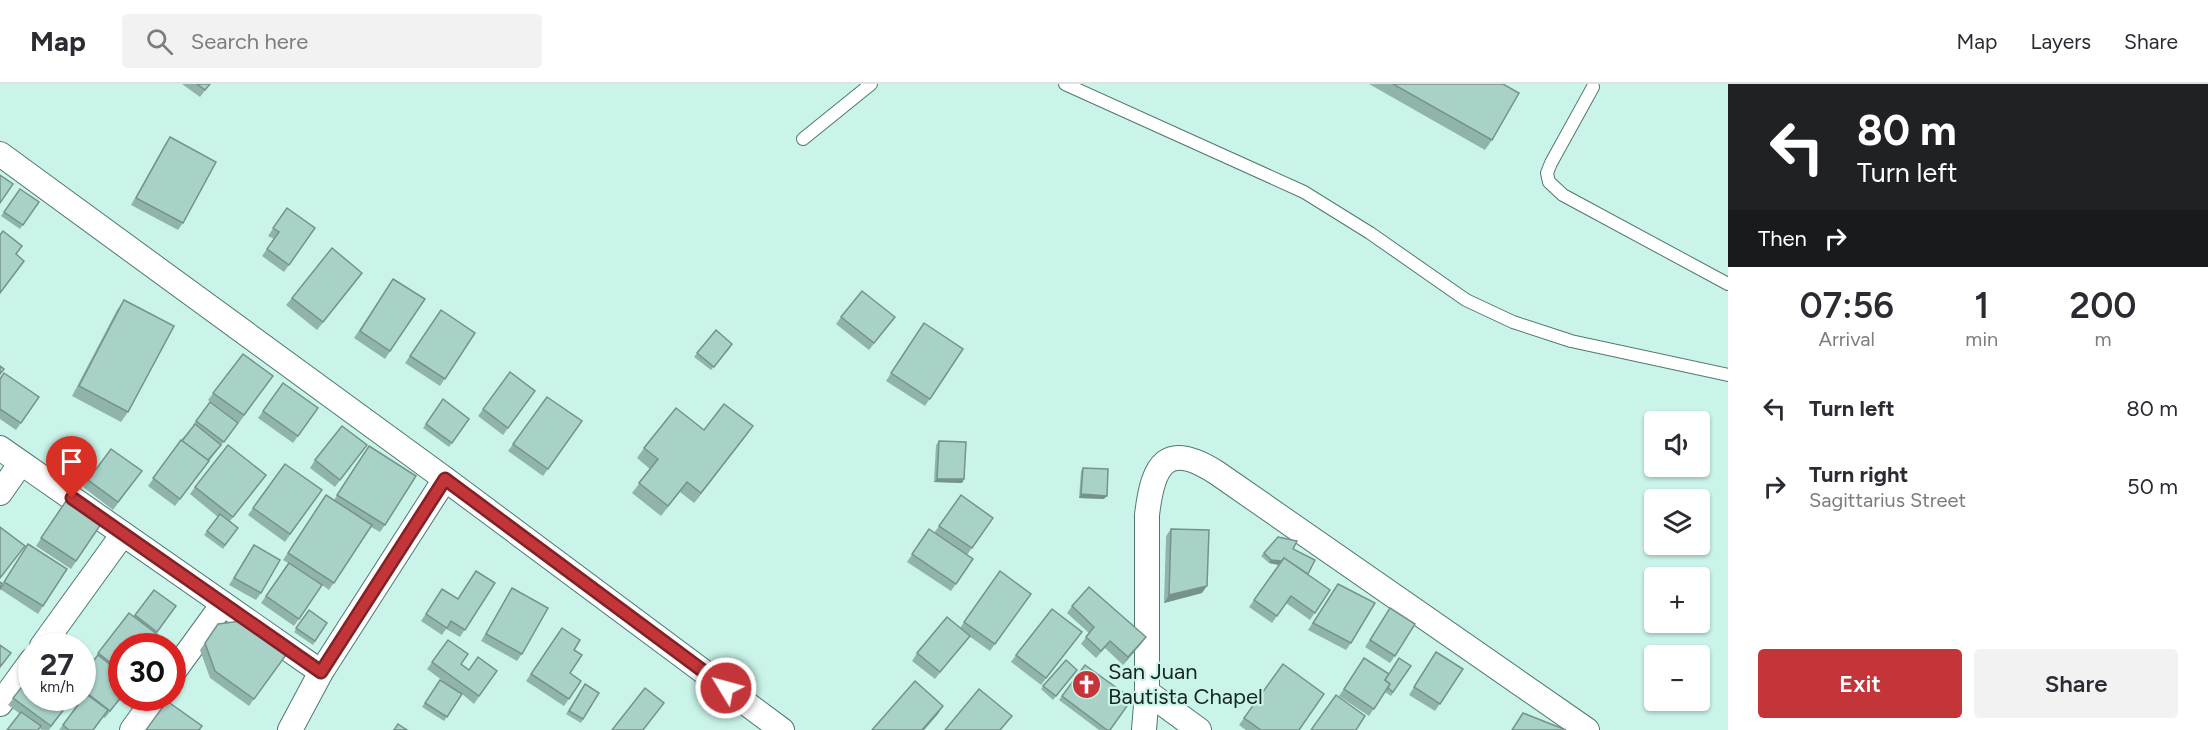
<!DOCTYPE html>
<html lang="en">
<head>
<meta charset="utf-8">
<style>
  body { margin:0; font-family:Figtree,sans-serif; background:#f2f2f3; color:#2b2b33; height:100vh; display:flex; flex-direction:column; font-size:22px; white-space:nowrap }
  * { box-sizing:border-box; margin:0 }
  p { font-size:20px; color:#7c7c81 }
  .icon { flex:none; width:33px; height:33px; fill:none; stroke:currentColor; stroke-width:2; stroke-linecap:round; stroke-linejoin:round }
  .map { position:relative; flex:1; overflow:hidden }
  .side { display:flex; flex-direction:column; background:#fff; width:480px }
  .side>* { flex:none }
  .top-card { background:#202124; color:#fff; overflow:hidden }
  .tools { position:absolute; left:1644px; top:327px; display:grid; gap:12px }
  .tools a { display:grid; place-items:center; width:66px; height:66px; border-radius:6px; background:#fff; box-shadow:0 2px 4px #0004; font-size:30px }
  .speed { position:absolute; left:18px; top:549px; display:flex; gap:12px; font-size:30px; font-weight:700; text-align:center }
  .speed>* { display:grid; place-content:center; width:78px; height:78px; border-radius:50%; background:#fff; box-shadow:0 2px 4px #0004; line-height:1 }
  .speed small { font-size:15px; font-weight:400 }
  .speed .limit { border:9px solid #d22; background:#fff; color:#111 }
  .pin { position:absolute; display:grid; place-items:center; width:51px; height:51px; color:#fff; margin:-62px -26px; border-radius:50% 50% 50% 0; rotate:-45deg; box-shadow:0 0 6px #0007 }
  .pin .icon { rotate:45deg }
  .me { position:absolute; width:66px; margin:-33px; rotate:307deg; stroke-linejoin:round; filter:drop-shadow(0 0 4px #0008) }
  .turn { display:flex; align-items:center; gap:21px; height:126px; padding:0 30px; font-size:27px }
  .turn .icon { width:78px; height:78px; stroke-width:2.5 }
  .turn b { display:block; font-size:42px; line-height:51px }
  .then { display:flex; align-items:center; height:57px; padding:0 30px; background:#0003; gap:12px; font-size:22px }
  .eta { display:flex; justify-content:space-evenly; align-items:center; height:102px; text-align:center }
  .eta b { font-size:36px; font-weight:600; line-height:42px }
  .cta { display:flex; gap:12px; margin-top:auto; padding:12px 30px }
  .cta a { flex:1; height:69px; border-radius:6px; background:#c43539; color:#fff; font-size:24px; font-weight:600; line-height:69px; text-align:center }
  .cta a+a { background:#f2f2f3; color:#2b2b33 }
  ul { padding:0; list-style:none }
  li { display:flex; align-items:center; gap:18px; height:78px; padding:0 30px }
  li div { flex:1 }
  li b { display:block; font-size:22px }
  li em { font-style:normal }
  header { display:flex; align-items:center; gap:36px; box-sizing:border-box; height:84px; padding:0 30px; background:#fff; border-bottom:2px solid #e1e1e2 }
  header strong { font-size:28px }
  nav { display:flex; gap:33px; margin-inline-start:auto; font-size:21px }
  .search { width:420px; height:54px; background:#f2f2f3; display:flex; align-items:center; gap:15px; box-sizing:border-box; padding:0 21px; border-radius:6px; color:#7c7c81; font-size:22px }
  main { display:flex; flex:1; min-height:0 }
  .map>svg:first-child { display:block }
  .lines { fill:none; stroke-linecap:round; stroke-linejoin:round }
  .lane-casing { stroke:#517870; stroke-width:14 }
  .street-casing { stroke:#517870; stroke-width:26 }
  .lane { stroke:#fff; stroke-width:12 }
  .street { stroke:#fff; stroke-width:24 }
  .wall { fill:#90b4ac }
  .shaded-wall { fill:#76928c }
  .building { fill:#a8d1c8; stroke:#76928c; stroke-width:1.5 }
  .route-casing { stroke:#7f2225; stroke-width:15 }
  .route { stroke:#c43539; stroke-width:10 }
  .labels { text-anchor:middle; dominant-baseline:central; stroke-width:4.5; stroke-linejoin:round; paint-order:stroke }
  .poi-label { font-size:22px; fill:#152522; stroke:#caf4ea; text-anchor:start }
</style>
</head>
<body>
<header>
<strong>Map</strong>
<div class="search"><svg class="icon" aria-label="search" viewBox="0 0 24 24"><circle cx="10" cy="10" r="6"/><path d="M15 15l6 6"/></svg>Search here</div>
<nav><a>Map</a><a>Layers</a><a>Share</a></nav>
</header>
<main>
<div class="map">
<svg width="1728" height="646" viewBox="0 0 1728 646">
  <rect width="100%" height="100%" fill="#caf4ea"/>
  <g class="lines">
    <defs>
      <g id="lane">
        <path d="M1065,0l239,108 66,41 96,67 47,22 58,19 157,34"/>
        <path d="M1593,3l-42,76 -4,10 2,9 14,13 165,89"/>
        <path d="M803,55l68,-55"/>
      </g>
      <g id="street">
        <path d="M0,70l445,325 337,251"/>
        <path d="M0,364l321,224"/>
        <path d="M0,409l21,-30"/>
        <path d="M42,562l81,-112"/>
        <path d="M172,590l51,-70"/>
        <path d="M1147,608l52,38"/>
        <path d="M0,620l32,-44"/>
        <path d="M132,646l23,-32"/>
        <path d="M290,646l31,-58 124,-193"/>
        <path d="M1144,646l3,-38v-177c6,-51 19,-75 70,-42l370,257"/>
      </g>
    </defs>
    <use href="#lane" class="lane-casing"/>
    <use href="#street" class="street-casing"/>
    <use href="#lane" class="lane"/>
    <use href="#street" class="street"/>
  </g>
  <g class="wall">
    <path d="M182,0h28l-10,13z"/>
    <path d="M1369,0h134l-11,56 -7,10z"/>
    <path d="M170,53l13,86 -5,7 -47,-25 34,-61z"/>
    <path d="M20,105l19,13 -19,27 -19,-13z"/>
    <path d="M287,124l28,20 -31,44 -22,-16 12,-17 -6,-3z"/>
    <path d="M393,195l32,20 -40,60 -31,-21z"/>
    <path d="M357,196l-40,50 -31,-25 6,-7z"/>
    <path d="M124,216l4,112 -7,10 -49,-26 45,-86z"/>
    <path d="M441,226l34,23 -35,53 -35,-23z"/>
    <path d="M841,233h54l-26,33 -33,-26z"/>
    <path d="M924,239l39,26 -38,57 -39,-25z"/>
    <path d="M730,264l-19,22 -17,-13 3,-4z"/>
    <path d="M243,270l30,22 -34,47 -31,-23z"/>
    <path d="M510,288l25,19 -32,44 -25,-19z"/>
    <path d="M0,294l39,19 -23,33 -16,-11z"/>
    <path d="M283,299l35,25 -25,35 -35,-25z"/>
    <path d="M547,313l35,24 -39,55 -35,-25z"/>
    <path d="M443,315l26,20 -20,28 -26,-19z"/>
    <path d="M210,318l28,21 -63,83 -27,-20 33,-46 13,-15h-1z"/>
    <path d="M753,342l-59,77 -14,-11 -19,24 -29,-23 18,-24 -13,-11 7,-10 60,-18z"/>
    <path d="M939,357l25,38 -2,4 -28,-1 2,-37z"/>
    <path d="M367,361l-32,42 -25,-19 5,-8z"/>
    <path d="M111,365l31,22 -29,39 -30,-23z"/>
    <path d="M364,369l21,72 -5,7 -9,-5 -42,63 -7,-5 -28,41 -33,-23 27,-40 -5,-3 38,-58 13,-2z"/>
    <path d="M285,380l37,26 -37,52 -37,-27z"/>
    <path d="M1083,384l21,31 -25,-1 2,-27z"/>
    <path d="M266,391l-36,46 8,7 -15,21 -19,-14 14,-18 -28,-23 5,-7z"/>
    <path d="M961,411l32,23 -26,37 6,4 -22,32 -44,-29 22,-33 5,4z"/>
    <path d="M66,417l35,23 -30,45 -35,-23z"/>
    <path d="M1171,445l31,64 -38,10 2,-67z"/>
    <path d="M28,460l15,62 -5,8 -38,-25 3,-5z"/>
    <path d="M254,461l7,48 -5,7 -27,-15z"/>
    <path d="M1293,465l15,26 22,15 -20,30 -24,-17 -14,20 -23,-16 30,-42 -10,-2 -8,-7 3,-3z"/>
    <path d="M1000,487l31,23 -41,57 -21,-15 -34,43 -23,-18 5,-8 43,-25z"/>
    <path d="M495,499l-35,54 -14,-8 -4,6 -21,-14 21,-32 15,10z"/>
    <path d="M512,504l10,66 -5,7 -36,-20z"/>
    <path d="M154,506l22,16 -20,28 -34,12v51l-17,21 -2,-1 -9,13h-35l23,-30 -3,-2h3v-23l47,-62 5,3z"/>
    <path d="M1333,507l18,52 -5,7 -38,-20z"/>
    <path d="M1072,522l74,31 -23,28 -18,-17 -9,10 -15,-14 8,-11 -22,-20z"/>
    <path d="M1390,524l5,48 -5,7 -25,-16z"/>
    <path d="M309,526l18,13 -14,22 -19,-13z"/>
    <path d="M218,540l68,31 -37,51 -39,-28 -10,-28z"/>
    <path d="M562,544l12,22 -4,23 11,8 -17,25 -38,-25z"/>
    <path d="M1077,555l-36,46 -30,-23 5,-7z"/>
    <path d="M448,556l13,25 8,5 28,1 -23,33 -12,-10 -18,27 -22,-14 18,-27 11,7 -24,-18z"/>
    <path d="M1364,574l25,16 22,-8 -20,30 -6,-4 -16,24 -30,-20z"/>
    <path d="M1431,576l32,9 -28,42 -26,-16z"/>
    <path d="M1283,580l16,66h-53l-7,-5z"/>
    <path d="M1085,581l25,65h-11l-40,-30z"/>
    <path d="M1077,586l-24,30 -12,-11 2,-3z"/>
    <path d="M32,590l40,25 -23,31h-7l-34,-25z"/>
    <path d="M585,600l14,9 -18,30 -15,-9z"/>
  </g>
  <g class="shaded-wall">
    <path d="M753,342l-7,10 -52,67 7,-10z"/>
    <path d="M937,395h27l-2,4 -28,-1z"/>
    <path d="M1081,410l26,2 -3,3 -25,-1z"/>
    <path d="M1271,476l11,1 -3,4 -10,-2z"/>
    <path d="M1207,502l-5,7 -38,10 5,-8z"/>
    <path d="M1146,553l-5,7 -18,21 5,-8z"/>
    <path d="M943,622l-5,8 -14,16h-2z"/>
  </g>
  <g class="building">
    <path d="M197,0h13l-5,6z"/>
    <path d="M1393,0h110l16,9 -27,47z"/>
    <path d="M170,53l46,25 -33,61 -47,-25z"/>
    <path d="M0,91l13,9 -13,19z"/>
    <path d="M20,105l19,13 -16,23 -19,-13z"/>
    <path d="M287,124l28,20 -26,37 -22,-16 12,-17 -6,-4z"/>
    <path d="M3,147l19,15 -6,8 8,7 -24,32v-58z"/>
    <path d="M332,164l30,25 -39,49 -31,-24z"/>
    <path d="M393,195l32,20 -35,52 -30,-20z"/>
    <path d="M862,207l33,26 -21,26 -33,-26z"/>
    <path d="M124,216l50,26 -46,86 -49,-26z"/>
    <path d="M441,226l34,23 -30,46 -35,-23z"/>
    <path d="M924,239l39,26 -33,50 -39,-26z"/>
    <path d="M716,246l16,14 -18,23 -17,-14z"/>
    <path d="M243,270l30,22 -29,39 -31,-22z"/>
    <path d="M0,282l4,3 -4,5z"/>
    <path d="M510,288l25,19 -27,37 -25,-19z"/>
    <path d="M4,289l35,24 -18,26 -21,-14v-30z"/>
    <path d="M283,299l35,25 -20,28 -35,-25z"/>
    <path d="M547,313l35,24 -34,48 -35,-25z"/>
    <path d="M443,315l26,20 -17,24 -26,-19z"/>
    <path d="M210,318l28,21 -14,19 -28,-21z"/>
    <path d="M724,320l29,22 -52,67 -14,-11 -19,24 -29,-23 19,-24 -14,-11 32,-40 28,22z"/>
    <path d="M195,340l26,21 -13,15 -26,-19z"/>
    <path d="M342,342l25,19 -27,35 -25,-20z"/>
    <path d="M181,356l28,21 -29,38 -27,-21z"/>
    <path d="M939,357l27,1 -2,37h-27z"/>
    <path d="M228,361l38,30 -33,42 -38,-30z"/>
    <path d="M369,362l47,30 -31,49 -48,-30z"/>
    <path d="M111,365l31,22 -24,31 -30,-22z"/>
    <path d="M285,380l37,26 -32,44 -37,-26z"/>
    <path d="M1083,384l25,1 -1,27 -26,-2z"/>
    <path d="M326,411l46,30 -38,58 -46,-30z"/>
    <path d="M961,411l32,23 -21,30 -33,-22z"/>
    <path d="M66,417l35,23 -25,37 -35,-23z"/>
    <path d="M220,430l18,14 -13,17 -18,-14z"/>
    <path d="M0,443l25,19 -25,32z"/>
    <path d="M929,445l44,30 -17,25 -44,-30z"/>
    <path d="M1171,445l38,1 -2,56 -38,9z"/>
    <path d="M1278,453l19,4 -4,8 22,11 -7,14 -24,-16 -2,3 -11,-1 -7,-7z"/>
    <path d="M28,460l39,25 -24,37 -39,-24z"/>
    <path d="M254,461l26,15 -19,33 -27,-15z"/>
    <path d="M1284,474l46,32 -15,23 -24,-17 -14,20 -23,-16z"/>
    <path d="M289,479l33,22 -23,34 -33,-23z"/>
    <path d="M476,487l19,12 -30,47 -14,-9 -4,7 -21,-14 16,-25 16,10z"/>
    <path d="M1000,487l31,23 -36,50 -31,-22z"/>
    <path d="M0,498l3,2 -3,5z"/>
    <path d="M1338,500l37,19 -24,40 -38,-20z"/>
    <path d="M1089,503l57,50 -18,20 -18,-16 -9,10 -15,-14 8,-10 -22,-21z"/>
    <path d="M512,504l36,20 -26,46 -36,-20z"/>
    <path d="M154,506l22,16 -19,26 -22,-17z"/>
    <path d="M1390,524l25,16 -20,32 -25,-16z"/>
    <path d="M1052,525l30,23 -36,46 -30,-23z"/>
    <path d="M309,526l18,13 -12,18 -19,-13z"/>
    <path d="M129,529l41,31 -1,2h-47v25l-24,-18z"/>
    <path d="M947,533l23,19 -30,36 -23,-19z"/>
    <path d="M241,537l45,34 -32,44 -39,-28 -10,-28 13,-19z"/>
    <path d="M562,544l18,12 -6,10 8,5 -12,18 11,8 -12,18 -38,-25z"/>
    <path d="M448,556l20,14 -7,10 8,6 9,-13 19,14 -18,25 -47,-34z"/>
    <path d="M0,561l11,8 -11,14z"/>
    <path d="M1436,568l27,17 -23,35 -26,-17z"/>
    <path d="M98,571l24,19v22l-12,15 -28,-22v-14z"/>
    <path d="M1364,574l25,16 -4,6 5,4 -16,25 -30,-20z"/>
    <path d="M1399,574l12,8 -18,26 -5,-4 2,-4 -5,-4z"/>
    <path d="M1066,576l11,10 -21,26 -13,-10z"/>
    <path d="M1283,580l41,30 -25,36h-38l-17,-12z"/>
    <path d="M1085,581l47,34 -22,31h-3l-45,-34z"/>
    <path d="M32,590v24h39l1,1 -21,27 -38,-28z"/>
    <path d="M440,596l22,14 -15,23 -22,-14z"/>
    <path d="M915,597l28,25 -21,24h-50z"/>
    <path d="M585,600l14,9 -16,26 -14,-8z"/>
    <path d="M645,604l19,15 -21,27h-31z"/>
    <path d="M979,605l33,27 -12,14h-55z"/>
    <path d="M86,610l22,16 -15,20h-24l-6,-5z"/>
    <path d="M1336,611l29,21 -9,14h-45z"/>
    <path d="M167,617l35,25 -3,4h-53z"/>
    <path d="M21,628l20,14 -3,4h-31z"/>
    <path d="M1523,629l43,17h-54z"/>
    <path d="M398,640l9,6h-13z"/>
  </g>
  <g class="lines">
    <defs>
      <path id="route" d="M72,414l249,174 124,-193 281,209"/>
    </defs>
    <use href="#route" class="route-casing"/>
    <use href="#route" class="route"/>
  </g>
  <defs>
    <symbol id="church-disc" viewBox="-11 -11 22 22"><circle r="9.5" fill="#c43539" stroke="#caf4ea"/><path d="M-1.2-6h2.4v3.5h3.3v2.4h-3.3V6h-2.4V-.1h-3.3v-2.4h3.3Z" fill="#fff"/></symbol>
  </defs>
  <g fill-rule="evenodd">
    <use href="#church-disc" x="1070" y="584" width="33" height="33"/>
  </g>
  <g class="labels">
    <g class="poi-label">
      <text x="1108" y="587">San Juan<tspan x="1108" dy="25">Bautista Chapel</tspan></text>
    </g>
  </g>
</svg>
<div class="tools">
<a><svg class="icon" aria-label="sound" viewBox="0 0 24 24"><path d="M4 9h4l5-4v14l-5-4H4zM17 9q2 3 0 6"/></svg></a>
<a><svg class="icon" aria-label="layers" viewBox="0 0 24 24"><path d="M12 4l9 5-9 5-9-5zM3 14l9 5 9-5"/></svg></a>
<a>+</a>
<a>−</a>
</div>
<div class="speed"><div>27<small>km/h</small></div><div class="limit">30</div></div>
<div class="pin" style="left:72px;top:414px;background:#d93025"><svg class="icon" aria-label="arrive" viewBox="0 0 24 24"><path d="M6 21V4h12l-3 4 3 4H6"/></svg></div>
<svg class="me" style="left:726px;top:604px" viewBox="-20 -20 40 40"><circle r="17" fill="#c43539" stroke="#fff" stroke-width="3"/><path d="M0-11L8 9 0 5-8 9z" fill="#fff"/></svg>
</div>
<section class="side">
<div class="top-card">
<div class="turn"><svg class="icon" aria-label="left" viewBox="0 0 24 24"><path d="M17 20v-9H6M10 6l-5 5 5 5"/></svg><div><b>80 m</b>Turn left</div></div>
<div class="then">Then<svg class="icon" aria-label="right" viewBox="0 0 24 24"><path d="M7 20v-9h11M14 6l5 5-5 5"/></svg></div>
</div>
<div class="eta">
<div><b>07:56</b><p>Arrival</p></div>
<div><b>1</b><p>min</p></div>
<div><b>200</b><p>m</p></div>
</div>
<ul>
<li><svg class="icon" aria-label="left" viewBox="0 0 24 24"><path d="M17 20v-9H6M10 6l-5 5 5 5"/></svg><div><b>Turn left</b></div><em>80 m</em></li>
<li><svg class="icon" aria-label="right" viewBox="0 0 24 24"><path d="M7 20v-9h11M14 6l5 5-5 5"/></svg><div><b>Turn right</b><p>Sagittarius Street</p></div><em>50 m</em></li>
</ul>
<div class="cta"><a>Exit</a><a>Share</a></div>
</section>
</main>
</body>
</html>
